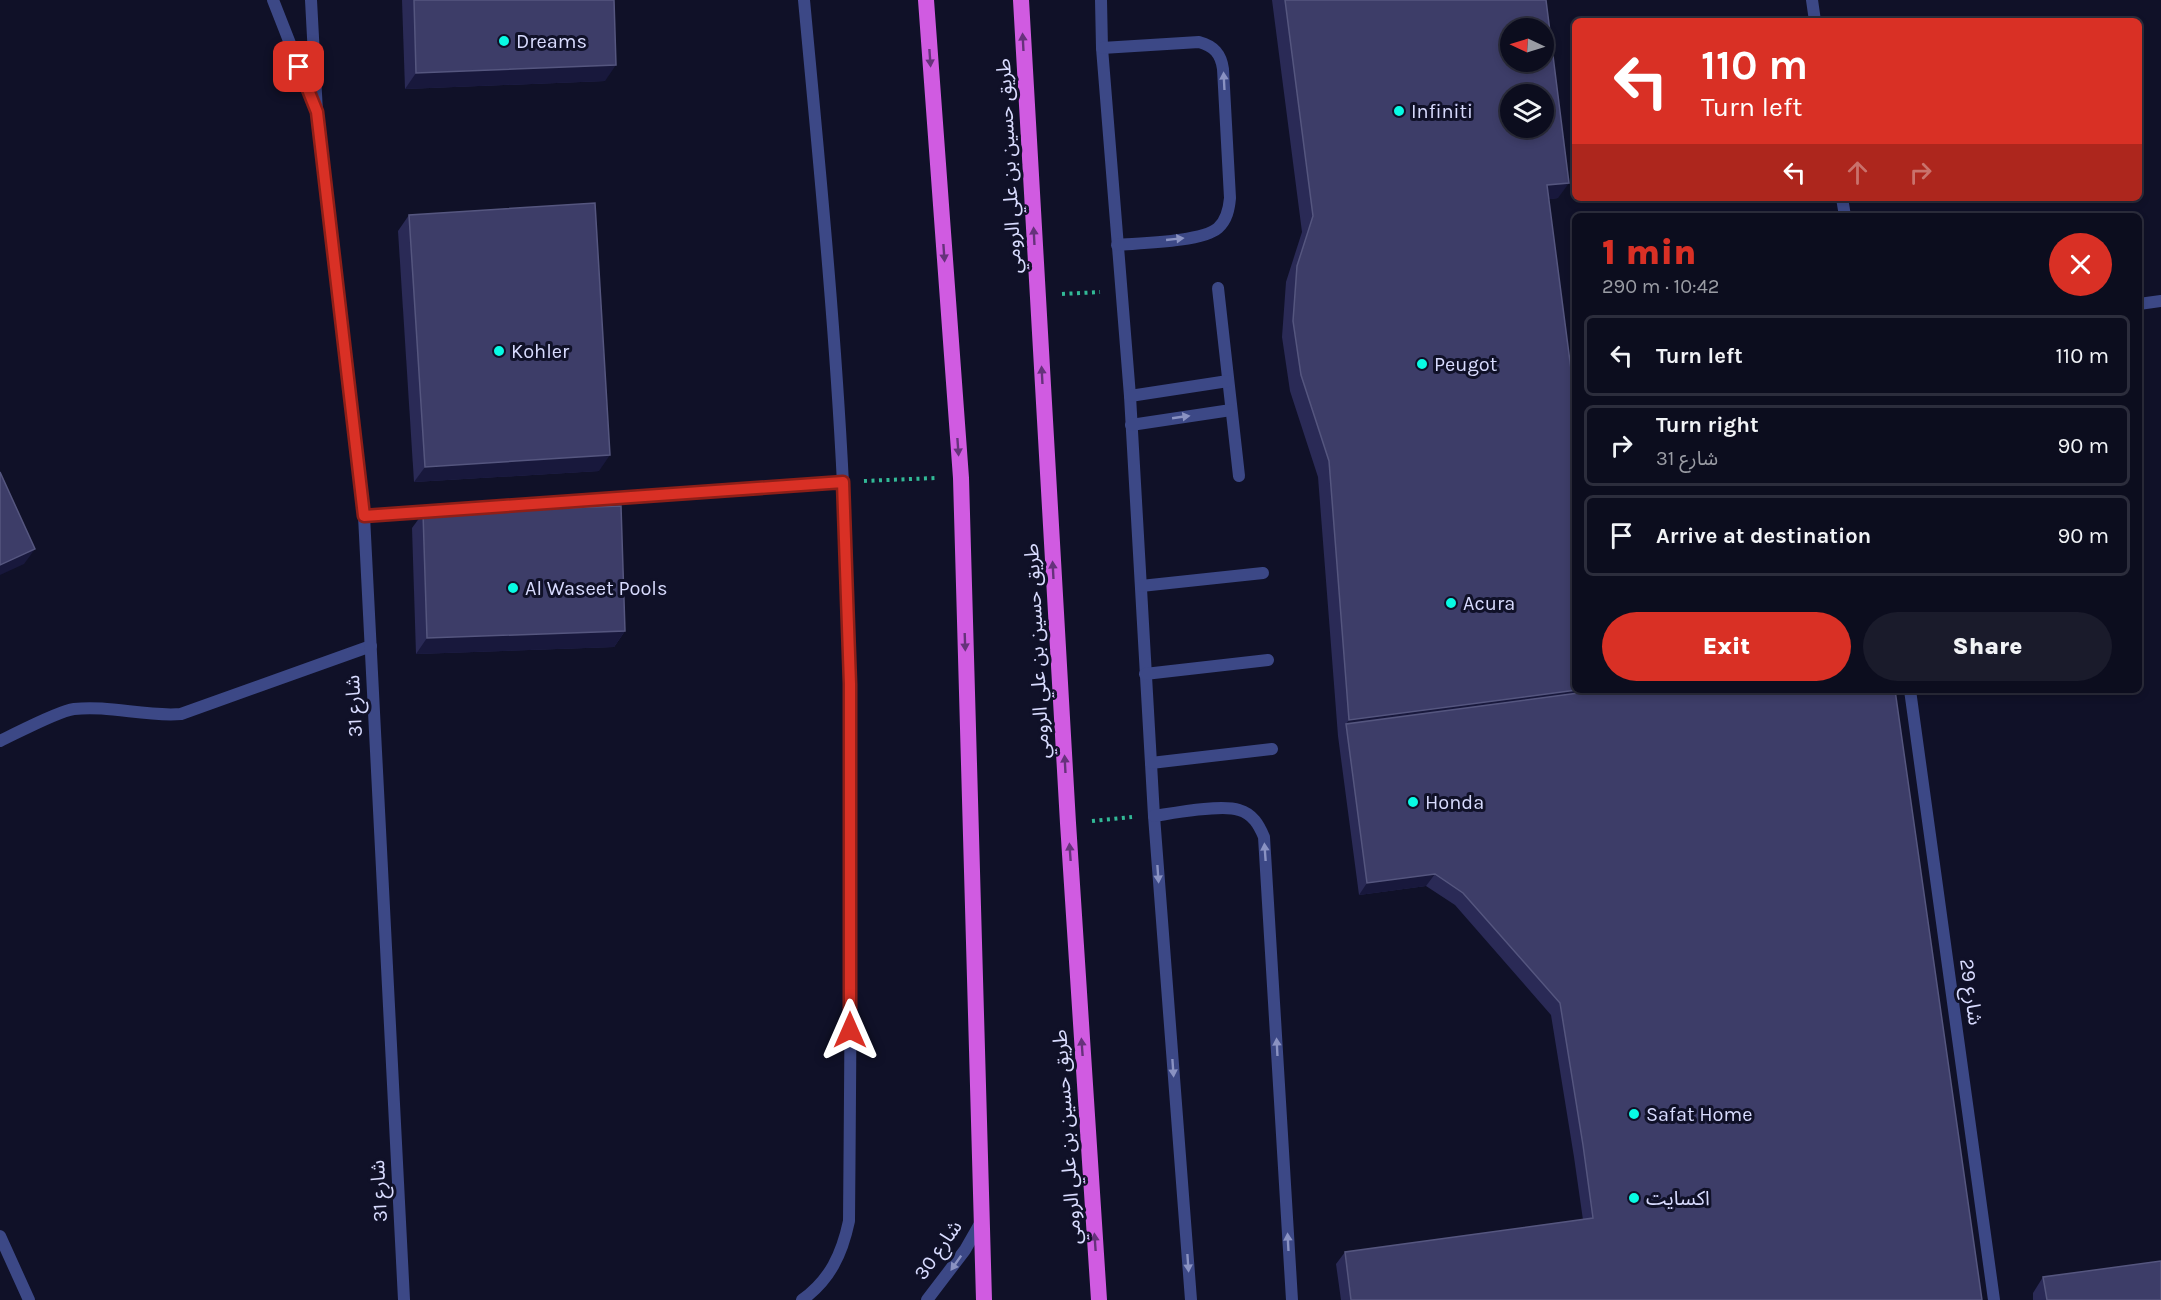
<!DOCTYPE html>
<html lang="en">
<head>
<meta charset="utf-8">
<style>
  body { margin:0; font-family:Karla,"Noto Sans Arabic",sans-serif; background:#1a1b2b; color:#f1f3f6; height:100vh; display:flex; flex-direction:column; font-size:22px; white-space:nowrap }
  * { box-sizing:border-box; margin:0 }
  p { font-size:20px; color:#9a9ca4 }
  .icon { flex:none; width:33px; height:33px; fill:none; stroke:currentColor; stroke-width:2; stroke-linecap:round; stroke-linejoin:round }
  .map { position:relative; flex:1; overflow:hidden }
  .drawer { position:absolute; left:1572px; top:213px; width:570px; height:480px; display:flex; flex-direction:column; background:#0c0d1e; border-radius:9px; box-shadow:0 3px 9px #0003,0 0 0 2px #2c2d3c }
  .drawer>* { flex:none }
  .top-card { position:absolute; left:1572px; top:18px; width:570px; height:183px; border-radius:9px; box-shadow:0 3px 9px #0003,0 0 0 2px #2c2d3c; background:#d93025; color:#fff; overflow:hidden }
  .needle { width:39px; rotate:274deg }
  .tools { position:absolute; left:1500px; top:18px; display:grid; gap:12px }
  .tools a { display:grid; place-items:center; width:54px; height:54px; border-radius:50%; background:#0c0d1e; box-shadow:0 3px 9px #0003,0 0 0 2px #2c2d3c; font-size:30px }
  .pin { position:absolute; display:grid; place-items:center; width:51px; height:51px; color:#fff; margin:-26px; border-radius:12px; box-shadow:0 3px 9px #0006 }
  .me { position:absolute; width:66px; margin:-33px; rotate:0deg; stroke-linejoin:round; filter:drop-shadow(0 0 4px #0008) }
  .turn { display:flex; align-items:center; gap:21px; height:126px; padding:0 30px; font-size:27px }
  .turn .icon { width:78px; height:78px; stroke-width:2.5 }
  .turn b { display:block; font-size:42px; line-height:51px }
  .lanes { display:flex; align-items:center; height:57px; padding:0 30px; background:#0003; justify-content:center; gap:30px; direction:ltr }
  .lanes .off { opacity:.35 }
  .round { display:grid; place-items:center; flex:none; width:63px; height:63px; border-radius:32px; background:#1a1b2b }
  .head { display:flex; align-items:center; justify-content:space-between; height:102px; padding:0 30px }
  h1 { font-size:36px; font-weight:800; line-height:45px; color:#d93025 }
  .cta { display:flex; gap:12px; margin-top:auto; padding:12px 30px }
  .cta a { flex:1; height:69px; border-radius:36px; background:#d93025; color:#fff; font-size:24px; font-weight:800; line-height:69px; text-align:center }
  .cta a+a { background:#1a1b2b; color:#f1f3f6 }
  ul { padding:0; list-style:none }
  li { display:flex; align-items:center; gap:18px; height:81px; margin:0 12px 9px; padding:0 18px; border:3px solid #2c2d3c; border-radius:9px }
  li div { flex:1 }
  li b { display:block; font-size:22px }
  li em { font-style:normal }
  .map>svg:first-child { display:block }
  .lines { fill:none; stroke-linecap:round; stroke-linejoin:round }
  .path { stroke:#32b996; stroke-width:4; stroke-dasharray:3 4.5; stroke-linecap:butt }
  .service { stroke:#3c4886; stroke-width:12 }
  .minor { stroke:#3c4886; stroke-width:12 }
  .tertiary { stroke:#3c4886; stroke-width:12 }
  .trunk { stroke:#d05be1; stroke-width:16 }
  .wall { fill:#2a2a56 }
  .shaded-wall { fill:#18183c }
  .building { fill:#3d3d68; stroke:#55567f; stroke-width:1.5; fill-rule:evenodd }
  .oneway { fill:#66327b }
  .oneway2 { fill:#8a92c2 }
  .route-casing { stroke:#8d1f18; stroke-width:15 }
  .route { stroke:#d93025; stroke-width:10 }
  .poi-dot { fill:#08fbe4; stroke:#101128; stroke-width:2 }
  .labels { text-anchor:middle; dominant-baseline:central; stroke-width:6; stroke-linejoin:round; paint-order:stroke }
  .poi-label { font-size:20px; fill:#d8dbfe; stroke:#101128; text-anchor:start }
  .street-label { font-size:20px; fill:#d8dbfe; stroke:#101128 }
</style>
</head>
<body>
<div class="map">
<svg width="2161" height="1300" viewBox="0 0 2161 1300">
  <rect width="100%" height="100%" fill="#101128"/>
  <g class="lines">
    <g class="path">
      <path d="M1062,294l38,-2"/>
      <path d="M864,481l71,-3"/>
      <path d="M1092,821l40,-4"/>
    </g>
    <g class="service">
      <path d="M1101,0l1,48 28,348 24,420 37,484"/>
      <path d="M1102,48l97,-6c15,4 22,12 24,27l7,129c-1,11 -3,22 -12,30 -16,14 -78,15 -101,17"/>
      <path d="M1218,288l21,188"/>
      <path d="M2139,304l22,-3"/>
      <path d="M1130,396l98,-15"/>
      <path d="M1131,425l100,-15"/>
      <path d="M364,516l479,-34"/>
      <path d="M1141,586l122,-13"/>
      <path d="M1145,674l123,-14"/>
      <path d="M0,741c17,-8 58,-30 74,-32 36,-4 71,8 107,5l190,-68"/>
      <path d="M1151,763l121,-14"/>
      <path d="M1154,816c20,-3 67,-12 85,-6 14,4 20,15 25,27l28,463"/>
    </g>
    <g class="minor">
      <path d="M273,0l40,102"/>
      <path d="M311,0l6,112 47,404 40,784"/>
      <path d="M1812,0l3,21"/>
      <path d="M1842,198l3,18"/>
      <path d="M1910,690l84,610"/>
      <path d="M0,1236l29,64"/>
      <path d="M802,1300c28,-20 40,-46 47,-79 2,-246 5,-491 -6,-737 -8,-162 -24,-323 -39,-484"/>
    </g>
    <path class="tertiary" d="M927,1300l38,-50 16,-28"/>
    <g class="trunk">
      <path d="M926,0l35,478 23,822"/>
      <path d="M1021,0l47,823 31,477"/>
    </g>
  </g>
  <g class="wall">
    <path d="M402,0h212l-9,81 -200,8z"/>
    <path d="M1272,0h274l12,198 -9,1 26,491 407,610h-641l-5,-36 9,-12 238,-32 -9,-63 -23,-142 -96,-110 -29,-19 -67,9 -21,-159 -20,-259 -28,-86 -8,-54 4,-55 16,-50z"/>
    <path d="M409,215l190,256 -185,11 -16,-251z"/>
    <path d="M423,513l202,118 -11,16 -198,7 -4,-126z"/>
    <path d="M2043,1277l118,23h-128v-7z"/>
  </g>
  <g class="shaded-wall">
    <path d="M616,65l-11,16 -200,8 11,-16z"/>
    <path d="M1569,183l-11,15 -22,3 11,-16z"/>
    <path d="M610,455l-11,16 -185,11 11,-15z"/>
    <path d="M35,549l-11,15 -24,11v-10z"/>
    <path d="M625,631l-11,16 -198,7 11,-16z"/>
    <path d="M1577,690h25l-256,34 3,-4z"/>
    <path d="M1435,874l-9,12 -67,9 8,-12z"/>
  </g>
  <g class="building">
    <path d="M414,0h200l2,65 -200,8z"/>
    <path d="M1285,0h261l23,183 -22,2 28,215v290h2l-228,30 -20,-259 -28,-86 -8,-54 4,-55 16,-50zM1510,28h34v34h-34zM1510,94h34v34h-34z"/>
    <path d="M595,203l15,252 -185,12 -16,-252z"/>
    <path d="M0,472l35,77 -35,16z"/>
    <path d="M621,506l4,125 -198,7 -4,-125z"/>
    <path d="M1601,690h294l87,610h-631l-6,-48 248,-34 -10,-73 -23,-142 -97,-110 -28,-19 -68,9 -21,-159z"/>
    <path d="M2161,1261v39h-114l-4,-23z"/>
  </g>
  <defs><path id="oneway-solid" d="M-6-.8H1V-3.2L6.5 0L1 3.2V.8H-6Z" transform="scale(1.5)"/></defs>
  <g class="oneway">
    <use href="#oneway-solid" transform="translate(1023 42) rotate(-93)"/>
    <use href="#oneway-solid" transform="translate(930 58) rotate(86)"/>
    <use href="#oneway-solid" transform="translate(1034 236) rotate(-93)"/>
    <use href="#oneway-solid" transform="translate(944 253) rotate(86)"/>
    <use href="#oneway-solid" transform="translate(1042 375) rotate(-93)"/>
    <use href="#oneway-solid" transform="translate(958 447) rotate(86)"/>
    <use href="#oneway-solid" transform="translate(1053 570) rotate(-93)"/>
    <use href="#oneway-solid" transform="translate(965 642) rotate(88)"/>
    <use href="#oneway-solid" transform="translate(1065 764) rotate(-93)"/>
    <use href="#oneway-solid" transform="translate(1070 852) rotate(-94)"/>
    <use href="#oneway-solid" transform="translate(1082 1047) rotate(-94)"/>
    <use href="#oneway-solid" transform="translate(1095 1242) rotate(-94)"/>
  </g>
  <g class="oneway2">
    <use href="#oneway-solid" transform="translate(1224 81) rotate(-93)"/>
    <use href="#oneway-solid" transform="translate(1175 239) rotate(-6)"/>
    <use href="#oneway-solid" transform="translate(1181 417) rotate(-8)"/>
    <use href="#oneway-solid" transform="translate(1265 852) rotate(-94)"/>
    <use href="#oneway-solid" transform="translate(1158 874) rotate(86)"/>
    <use href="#oneway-solid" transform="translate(1277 1047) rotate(-93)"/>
    <use href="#oneway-solid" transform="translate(1173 1068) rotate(86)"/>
    <use href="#oneway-solid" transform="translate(1288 1242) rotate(-93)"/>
    <use href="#oneway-solid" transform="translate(956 1263) rotate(125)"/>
    <use href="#oneway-solid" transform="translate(1188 1263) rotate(86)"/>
  </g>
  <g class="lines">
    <defs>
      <path id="route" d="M299,67l18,45 47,404 479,-34 7,202v346"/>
    </defs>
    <use href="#route" class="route-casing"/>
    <use href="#route" class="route"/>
  </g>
  <g class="poi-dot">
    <circle cx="504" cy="41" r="6"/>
    <circle cx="1399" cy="111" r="6"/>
    <circle cx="499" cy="351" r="6"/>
    <circle cx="1422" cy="364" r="6"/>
    <circle cx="513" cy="588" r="6"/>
    <circle cx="1451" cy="603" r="6"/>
    <circle cx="1413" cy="802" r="6"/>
    <circle cx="1634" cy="1114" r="6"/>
    <circle cx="1634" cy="1198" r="6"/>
  </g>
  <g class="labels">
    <g class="poi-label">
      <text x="516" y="41">Dreams</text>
      <text x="1411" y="111">Infiniti</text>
      <text x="511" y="351">Kohler</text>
      <text x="1434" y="364">Peugot</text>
      <text x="525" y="588">Al Waseet Pools</text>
      <text x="1463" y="603">Acura</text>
      <text x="1425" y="802">Honda</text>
      <text x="1646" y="1114">Safat Home</text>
      <text x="1646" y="1198">اكسايت</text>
    </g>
    <g class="street-label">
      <text transform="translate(1009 166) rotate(-93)">طريق حسين بن علي الرومي</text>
      <text transform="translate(1037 651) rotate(-93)">طريق حسين بن علي الرومي</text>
      <text transform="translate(354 706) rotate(-93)">شارع 31</text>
      <text transform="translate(1971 992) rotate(82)">شارع 29</text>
      <text transform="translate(1067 1137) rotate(-94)">طريق حسين بن علي الرومي</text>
      <text transform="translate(379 1191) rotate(-93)">شارع 31</text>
      <text transform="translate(938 1250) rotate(-55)">شارع 30</text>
    </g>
  </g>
</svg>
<div class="tools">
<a><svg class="needle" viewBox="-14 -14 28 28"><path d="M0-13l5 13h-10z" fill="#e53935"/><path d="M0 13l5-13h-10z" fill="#9a9ca4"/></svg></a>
<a><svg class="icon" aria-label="layers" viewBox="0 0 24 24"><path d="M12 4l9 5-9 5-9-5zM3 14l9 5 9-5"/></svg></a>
</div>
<div class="pin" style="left:299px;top:67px;background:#d93025"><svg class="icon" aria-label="arrive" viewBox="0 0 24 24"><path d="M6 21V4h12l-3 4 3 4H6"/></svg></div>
<svg class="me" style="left:850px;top:1030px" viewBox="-20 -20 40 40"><path d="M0-17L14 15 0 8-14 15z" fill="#d93025" stroke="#fff" stroke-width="4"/></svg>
<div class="top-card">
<div class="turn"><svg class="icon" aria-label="left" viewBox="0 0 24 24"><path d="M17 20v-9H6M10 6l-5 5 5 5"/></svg><div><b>110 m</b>Turn left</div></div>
<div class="lanes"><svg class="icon" aria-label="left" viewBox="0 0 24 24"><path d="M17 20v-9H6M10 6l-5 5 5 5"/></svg><svg class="icon off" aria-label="ahead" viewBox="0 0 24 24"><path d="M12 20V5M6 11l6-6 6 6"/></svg><svg class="icon off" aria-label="right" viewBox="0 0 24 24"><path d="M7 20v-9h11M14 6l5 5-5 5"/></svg></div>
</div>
<section class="drawer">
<div class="head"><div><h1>1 min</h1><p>290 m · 10:42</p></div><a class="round" style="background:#d93025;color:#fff"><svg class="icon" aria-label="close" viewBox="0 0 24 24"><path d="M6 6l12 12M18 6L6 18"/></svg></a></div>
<ul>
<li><svg class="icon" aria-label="left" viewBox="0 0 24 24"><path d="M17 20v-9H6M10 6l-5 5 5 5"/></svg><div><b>Turn left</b></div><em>110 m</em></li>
<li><svg class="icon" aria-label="right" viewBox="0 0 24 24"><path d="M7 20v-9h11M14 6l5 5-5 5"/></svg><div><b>Turn right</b><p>شارع 31</p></div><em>90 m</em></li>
<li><svg class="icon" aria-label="arrive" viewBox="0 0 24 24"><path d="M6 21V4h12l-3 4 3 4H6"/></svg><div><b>Arrive at destination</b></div><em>90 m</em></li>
</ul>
<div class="cta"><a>Exit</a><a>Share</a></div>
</section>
</div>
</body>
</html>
